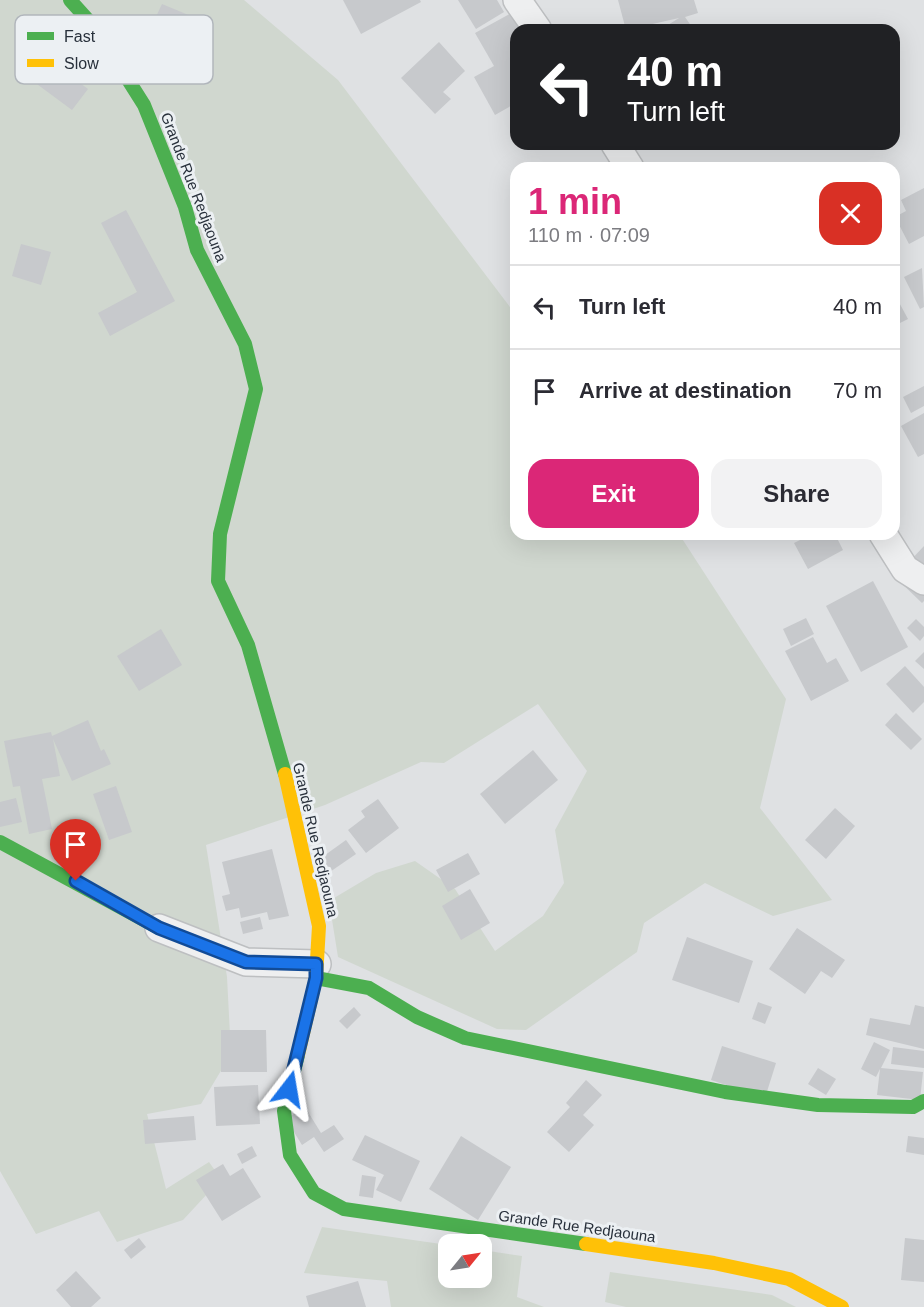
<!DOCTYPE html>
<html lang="en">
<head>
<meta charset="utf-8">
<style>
  body { margin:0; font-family:Helvetica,sans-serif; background:#f2f2f3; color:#2b2b33; height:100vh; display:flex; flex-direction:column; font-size:22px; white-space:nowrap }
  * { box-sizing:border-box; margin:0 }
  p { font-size:20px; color:#7c7c81 }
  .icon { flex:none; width:33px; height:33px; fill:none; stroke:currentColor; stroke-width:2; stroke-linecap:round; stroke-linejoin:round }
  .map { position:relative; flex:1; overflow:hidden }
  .drawer { position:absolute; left:510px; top:162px; width:390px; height:378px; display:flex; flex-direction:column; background:#fff; border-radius:18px; box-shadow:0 6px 24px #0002 }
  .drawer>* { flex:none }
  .guide { position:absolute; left:510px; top:24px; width:390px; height:126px; border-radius:18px; box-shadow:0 6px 24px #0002; background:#202124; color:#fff; overflow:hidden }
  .needle { width:39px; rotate:60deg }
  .buttons { position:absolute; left:438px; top:1234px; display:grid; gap:12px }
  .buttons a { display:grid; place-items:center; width:54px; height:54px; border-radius:12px; background:#fff; box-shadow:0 6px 24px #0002; font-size:30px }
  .pin { position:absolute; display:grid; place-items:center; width:51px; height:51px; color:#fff; margin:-62px -26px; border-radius:50% 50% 50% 0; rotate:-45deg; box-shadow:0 0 6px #0007 }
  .pin .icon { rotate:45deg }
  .me { position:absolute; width:66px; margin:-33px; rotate:14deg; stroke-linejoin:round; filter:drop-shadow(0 0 4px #0008) }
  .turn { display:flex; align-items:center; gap:21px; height:126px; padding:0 18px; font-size:27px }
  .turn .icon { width:78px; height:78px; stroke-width:2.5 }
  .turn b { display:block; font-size:42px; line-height:51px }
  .round { display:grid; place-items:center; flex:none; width:63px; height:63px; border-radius:18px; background:#f2f2f3 }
  .headline { display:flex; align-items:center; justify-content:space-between; height:102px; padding:0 18px }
  h1 { font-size:36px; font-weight:800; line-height:45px; color:#db2777 }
  .button { display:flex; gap:12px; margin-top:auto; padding:12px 18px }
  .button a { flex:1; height:69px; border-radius:18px; background:#db2777; color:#fff; font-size:24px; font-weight:800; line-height:69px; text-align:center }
  .button a+a { background:#f2f2f3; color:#2b2b33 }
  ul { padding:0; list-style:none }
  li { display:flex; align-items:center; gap:18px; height:84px; padding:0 18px; border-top:2px solid #e1e1e2 }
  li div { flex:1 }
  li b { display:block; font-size:22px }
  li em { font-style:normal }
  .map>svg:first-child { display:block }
  .green { fill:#d0d7cf }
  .building { fill:#c7c9cc }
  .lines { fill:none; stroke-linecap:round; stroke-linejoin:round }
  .street-casing { stroke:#bdbfc1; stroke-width:30 }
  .street { stroke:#eeeff0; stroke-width:27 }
  .fast { stroke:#4caf50; stroke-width:14 }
  .slow { stroke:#ffc107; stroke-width:14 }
  .route-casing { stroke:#114b97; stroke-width:15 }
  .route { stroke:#1a73e8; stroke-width:10 }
  .labels { text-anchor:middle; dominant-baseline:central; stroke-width:6; stroke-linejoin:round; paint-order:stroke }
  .street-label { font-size:15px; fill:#28303b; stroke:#ecf0f3 }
  .key { fill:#ecf0f3; stroke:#b1b6bc; stroke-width:1.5 }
  .key-label { font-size:16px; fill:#28303b }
</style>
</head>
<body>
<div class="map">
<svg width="924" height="1307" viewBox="0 0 924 1307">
  <rect width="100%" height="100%" fill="#dfe1e3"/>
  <g class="green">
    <path d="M0,0h244l94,80 178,235v219h163l107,165 -26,109 72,92 -59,16 -68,-33 -61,40 -7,29 -111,78 -29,-1 -159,-72 -9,-56 47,-28 39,-12 40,28 40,62 48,-35 21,-33 -9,-53 32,-59 -49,-67 -94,59 -23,-1 -96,43 -119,40 21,132 4,77 -30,50 -54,10 19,75 43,-27 12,17 -38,41 -66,22 -18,-31 -63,23 -36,-63z"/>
    <path d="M322,1227l126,18v33h34v-28l40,6 -5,41 27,10h-153l-4,-26 -83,-8z"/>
    <path d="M610,1272l162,23 24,12h-170l-21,-5z"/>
  </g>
  <g class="building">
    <path d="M343,0h77l1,2 -60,32z"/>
    <path d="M458,0h39l7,12 -28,17z"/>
    <path d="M618,0h76l4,13 -13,4 9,13h-34l19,-12 -53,12z"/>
    <path d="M162,4l41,17 -7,17 -42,-17z"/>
    <path d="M515,11l10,19h-9v73l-21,12 -21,-38 20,-11 -19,-33z"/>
    <path d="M47,38l42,32 -9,13 8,6 -16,21 -50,-37z"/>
    <path d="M439,42l26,29 -22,21 8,7 -16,15 -34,-36z"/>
    <path d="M924,188v48l-15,8 -14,-27 11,-6 -5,-11z"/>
    <path d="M126,210l49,91 -65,35 -12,-23 39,-21 -36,-69z"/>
    <path d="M21,244l30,8 -10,33 -29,-9z"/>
    <path d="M922,268l2,39 -4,2 -16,-32z"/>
    <path d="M894,293l14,26 -14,7z"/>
    <path d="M924,386v20l-13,7 -8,-16z"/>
    <path d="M924,413v41l-6,3 -17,-31z"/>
    <path d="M812,534h36l-10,6 5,10 -35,19 -14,-26z"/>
    <path d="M924,546v55l-2,2 -27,-26z"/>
    <path d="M873,581l35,66 -47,25 -35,-66z"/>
    <path d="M806,618l8,16 -23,12 -8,-17z"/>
    <path d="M916,619l8,8v9l-4,5 -13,-13z"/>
    <path d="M161,629l21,36 -43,26 -22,-35z"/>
    <path d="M813,637l14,26 9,-5 13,23 -38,20 -26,-50z"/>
    <path d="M924,652v17l-9,-8z"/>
    <path d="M905,666l19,21v15l-11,11 -27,-29z"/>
    <path d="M896,713l26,26 -11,11 -26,-25z"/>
    <path d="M88,720l13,31 3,-2 7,15 -39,17 -19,-42 7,37 -18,3 10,50 -23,5 -9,-48 -7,1 -9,-46 47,-9 1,4z"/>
    <path d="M533,750l25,30 -53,44 -25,-30z"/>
    <path d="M116,786l16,46 -23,8 -16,-46z"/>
    <path d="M16,798l6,24 -22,5v-25z"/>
    <path d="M378,799l21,29 -33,25 -18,-23 17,-13 -4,-6z"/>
    <path d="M835,808l20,18 -29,33 -21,-19z"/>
    <path d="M346,840l10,14 -32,22 -10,-13z"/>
    <path d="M272,849l17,67 -20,4 -2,-8 -26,6 -2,-10 -13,3 -4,-15 8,-2 -8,-32z"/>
    <path d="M468,853l12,21 -32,18 -12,-22z"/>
    <path d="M470,889l20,34 -29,17 -19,-34z"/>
    <path d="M260,917l3,12 -20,5 -3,-12z"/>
    <path d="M797,928l48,32 -13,18 -11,-7 -16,23 -36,-25z"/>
    <path d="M687,937l66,24 -14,42 -67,-23z"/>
    <path d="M758,1002l14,5 -7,17 -13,-5z"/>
    <path d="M915,1005l9,2v42l-58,-14 4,-17 40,7z"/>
    <path d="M354,1007l7,8 -14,14 -8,-8z"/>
    <path d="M221,1030h45l1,42h-46z"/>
    <path d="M874,1042l16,8 -9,18 42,4 -3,28 -43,-5 3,-26 -4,8 -15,-8z"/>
    <path d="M722,1046l54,17 -11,35 -54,-18z"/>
    <path d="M893,1047l31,4v17l-33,-4z"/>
    <path d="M818,1068l18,11 -10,16 -18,-11z"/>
    <path d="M586,1080l16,15 -19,20 11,10 -25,27 -22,-20 23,-25 -4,-4z"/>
    <path d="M258,1085l2,39 -44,2 -2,-39z"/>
    <path d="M305,1107l16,26 13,-8 10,14 -20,13 -10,-15 -12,8 -16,-26z"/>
    <path d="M194,1116l2,24 -51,4 -2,-24z"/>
    <path d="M365,1135l55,26 -19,41 -25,-12 8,-15 -32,-15z"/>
    <path d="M461,1136l50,31 -33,53 -49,-31z"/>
    <path d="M908,1136l16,2v17l-18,-3z"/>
    <path d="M252,1146l5,10 -15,8 -5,-10z"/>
    <path d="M223,1164l7,12 13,-8 18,29 -39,24 -26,-41z"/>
    <path d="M362,1175l14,2 -3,21 -14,-2z"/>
    <path d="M139,1238l7,9 -15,12 -7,-9z"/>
    <path d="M905,1238l19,2v42l-23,-2z"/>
    <path d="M76,1271l25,27 -10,9h-20l-15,-17z"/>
    <path d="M358,1281l8,26h-57l-3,-11z"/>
  </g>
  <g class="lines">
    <defs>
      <g id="street">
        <path d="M517,0l21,30"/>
        <path d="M615,144l15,24"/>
        <path d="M883,534l22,35 19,12"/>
        <path d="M159,928l87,34 71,2"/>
      </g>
    </defs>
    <use href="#street" class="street-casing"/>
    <use href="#street" class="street"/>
    <g class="fast">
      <path d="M70,0l26,29 48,76 41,102 12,43 48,94 11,45 -36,145 -2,47 30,64 37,129"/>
      <path d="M0,842l159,86"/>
      <path d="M316,978l53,10 48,29 48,21 260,54 93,13 95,2 11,-6"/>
      <path d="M298,1055l-14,56 6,44 24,38 30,16 242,35"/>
    </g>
    <g class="slow">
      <path d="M285,774l34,152 -3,52 -18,77"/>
      <path d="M586,1244l128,19 75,16 53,28"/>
    </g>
  </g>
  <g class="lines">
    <defs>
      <path id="route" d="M76,881l83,47 87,34 70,2v14l-27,111"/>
    </defs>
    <use href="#route" class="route-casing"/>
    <use href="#route" class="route"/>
  </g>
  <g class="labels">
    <g class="street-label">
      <text transform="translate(194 187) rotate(69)">Grande Rue Redjaouna</text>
      <text transform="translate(316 840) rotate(77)">Grande Rue Redjaouna</text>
      <text transform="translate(577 1226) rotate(8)">Grande Rue Redjaouna</text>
    </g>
  </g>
  <rect x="15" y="15" width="198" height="69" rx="9" class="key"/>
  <rect x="27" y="32" width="27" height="8" fill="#4caf50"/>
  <rect x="27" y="59" width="27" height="8" fill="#ffc107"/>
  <g class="key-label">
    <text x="64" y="42">Fast</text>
    <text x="64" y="69">Slow</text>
  </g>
</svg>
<div class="buttons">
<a><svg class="needle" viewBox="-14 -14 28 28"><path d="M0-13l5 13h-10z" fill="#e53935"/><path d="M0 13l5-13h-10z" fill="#7c7c81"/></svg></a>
</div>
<div class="pin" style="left:76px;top:881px;background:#d93025"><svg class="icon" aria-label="arrive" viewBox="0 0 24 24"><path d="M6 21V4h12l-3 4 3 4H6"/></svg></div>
<svg class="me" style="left:289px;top:1089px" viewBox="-20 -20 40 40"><path d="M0-17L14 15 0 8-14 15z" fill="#1a73e8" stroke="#fff" stroke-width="4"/></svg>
<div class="guide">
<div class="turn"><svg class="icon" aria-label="left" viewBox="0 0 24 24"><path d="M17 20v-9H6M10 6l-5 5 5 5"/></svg><div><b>40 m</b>Turn left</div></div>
</div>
<section class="drawer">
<div class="headline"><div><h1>1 min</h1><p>110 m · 07:09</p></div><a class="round" style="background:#d93025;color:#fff"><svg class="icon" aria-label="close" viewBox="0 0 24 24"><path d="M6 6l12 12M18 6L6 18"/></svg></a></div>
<ul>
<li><svg class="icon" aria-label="left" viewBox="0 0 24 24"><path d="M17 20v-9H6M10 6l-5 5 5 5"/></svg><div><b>Turn left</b></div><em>40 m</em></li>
<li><svg class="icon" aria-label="arrive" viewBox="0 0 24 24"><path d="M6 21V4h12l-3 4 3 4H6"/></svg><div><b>Arrive at destination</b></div><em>70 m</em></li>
</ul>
<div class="button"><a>Exit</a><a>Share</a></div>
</section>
</div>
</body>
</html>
